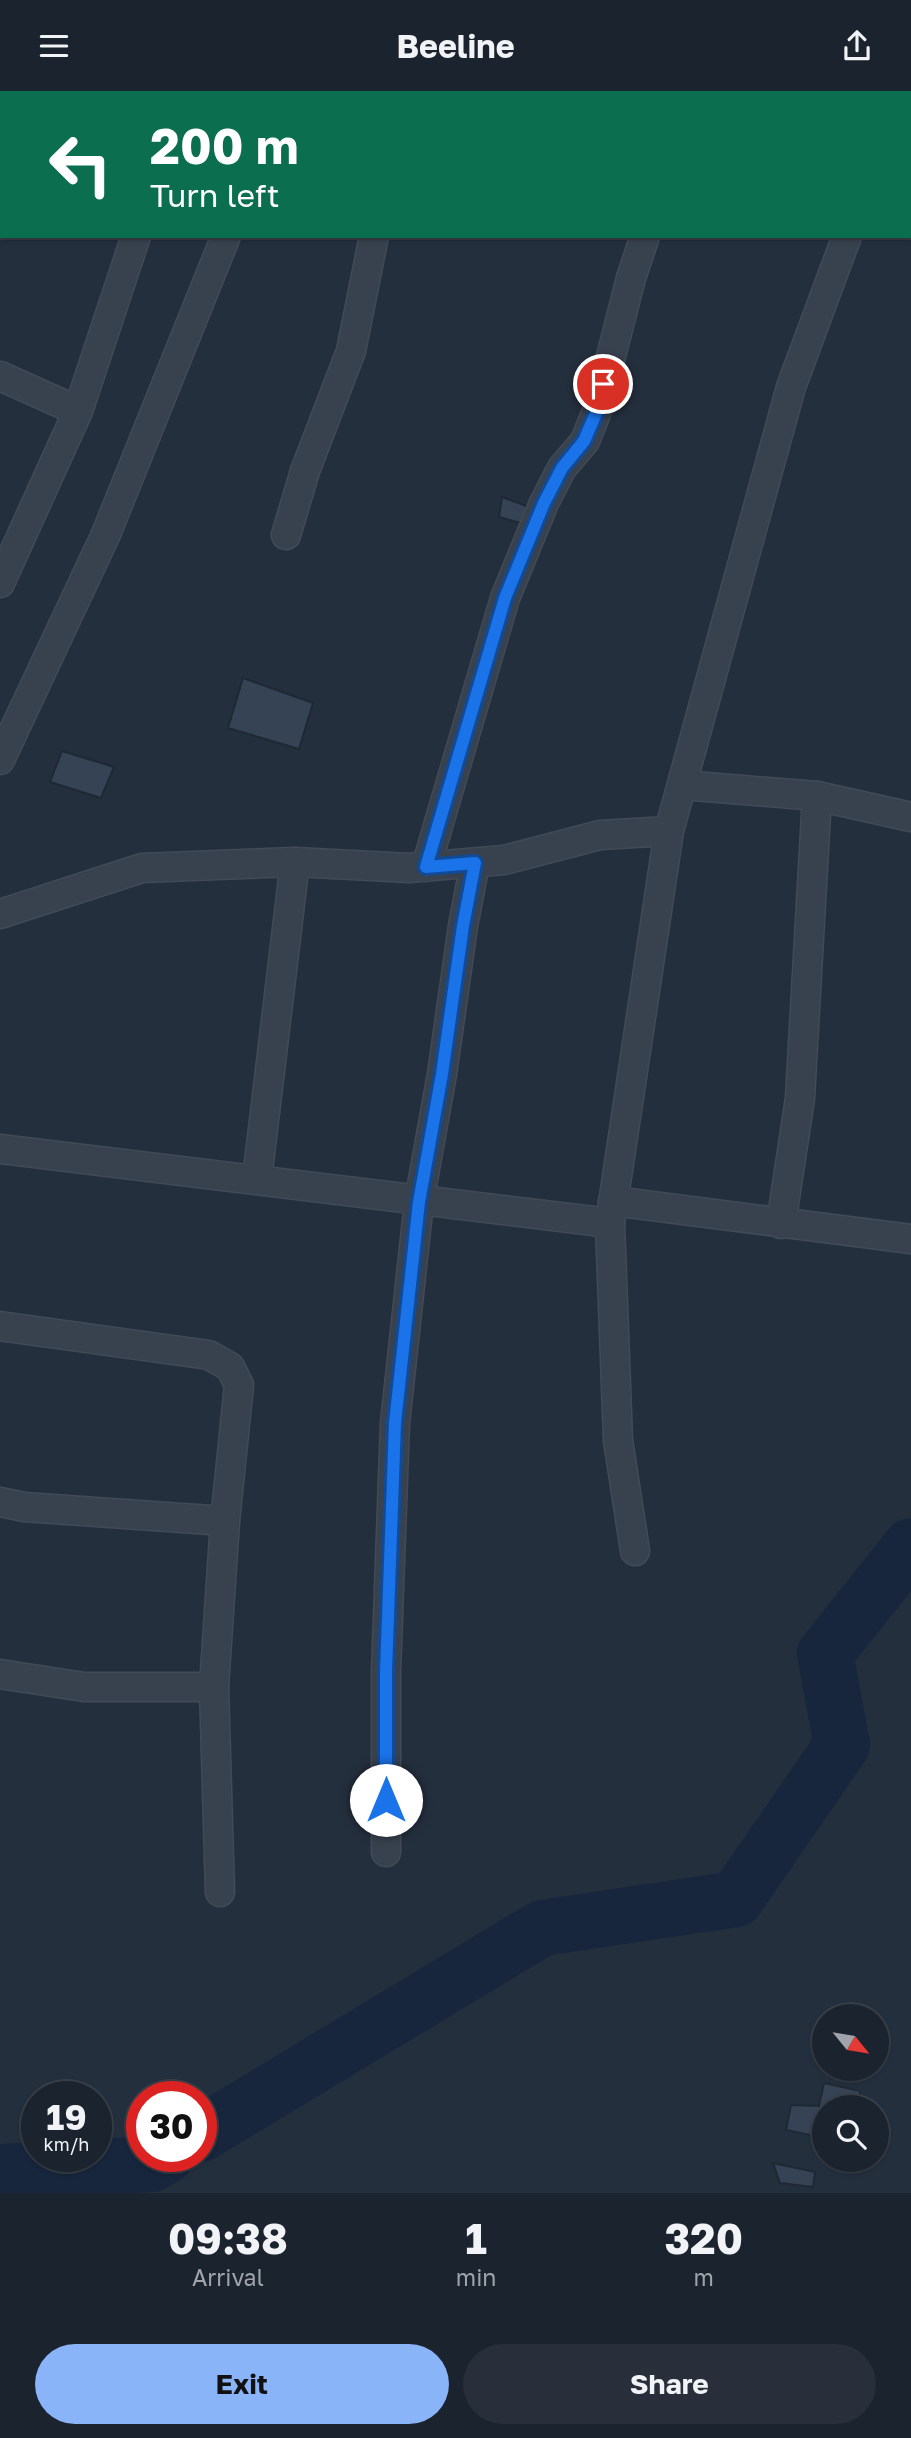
<!DOCTYPE html>
<html lang="en">
<head>
<meta charset="utf-8">
<style>
  body { margin:0; font-family:"Golos Text",sans-serif; background:#282f3a; color:#f1f3f6; height:100vh; display:flex; flex-direction:column; font-size:26px; white-space:nowrap }
  * { box-sizing:border-box; margin:0 }
  p { font-size:23px; color:#a0a4aa }
  .icon { flex:none; width:38px; height:38px; fill:none; stroke:currentColor; stroke-width:2; stroke-linecap:round; stroke-linejoin:round }
  .map { position:relative; height:2102px; overflow:hidden }
  .sheet { display:flex; flex-direction:column; background:#1b232e; flex:1 }
  .sheet>* { flex:none }
  .hud { position:absolute; left:0px; top:0px; width:912px; height:147px; box-shadow:0 2px 5px #0004,0 0 0 2px #39404a; background:#0b6e4f; color:#fff; overflow:hidden }
  .needle { width:46px; rotate:120deg }
  .tools { position:absolute; left:812px; top:1913px; display:grid; gap:14px }
  .tools a { display:grid; place-items:center; width:77px; height:77px; border-radius:50%; background:#1b232e; box-shadow:0 2px 5px #0004,0 0 0 2px #39404a; font-size:35px }
  .speed { position:absolute; left:21px; top:1990px; display:flex; gap:14px; font-size:35px; font-weight:700; text-align:center }
  .speed>* { display:grid; place-content:center; width:91px; height:91px; border-radius:50%; background:#1b232e; box-shadow:0 2px 5px #0004,0 0 0 2px #39404a; line-height:1 }
  .speed small { font-size:18px; font-weight:400 }
  .speed .limit { border:10px solid #d22; background:#fff; color:#111 }
  .pin { position:absolute; display:grid; place-items:center; width:60px; height:60px; color:#fff; margin:-30px; border:4px solid #fff; border-radius:50%; box-shadow:0 2px 7px #0007 }
  .me { position:absolute; width:77px; margin:-38px; rotate:0deg; stroke-linejoin:round; filter:drop-shadow(0 0 5px #0008) }
  .turn { display:flex; align-items:center; gap:24px; height:147px; padding:0 35px; font-size:32px }
  .turn .icon { width:91px; height:91px; stroke-width:2.5 }
  .turn b { display:block; font-size:49px; line-height:60px }
  .eta { display:flex; justify-content:space-evenly; align-items:center; height:119px; text-align:center }
  .eta b { font-size:42px; font-weight:700; line-height:49px }
  .cta { display:flex; gap:14px; margin-top:auto; padding:14px 35px }
  .cta a { flex:1; height:80px; border-radius:42px; background:#8ab4f8; color:#111; font-size:28px; font-weight:700; line-height:80px; text-align:center }
  .cta a+a { background:#282f3a; color:#f1f3f6 }
  header { display:flex; justify-content:space-between; align-items:center; height:91px; padding:0 35px; background:#1b232e; font-size:32px; font-weight:700 }
  .map>svg:first-child { display:block }
  .lines { fill:none; stroke-linecap:round; stroke-linejoin:round }
  .river { stroke:#17263c; stroke-width:56 }
  .building { fill:#364354; stroke:#1f2835; stroke-width:2 }
  .minor-casing { stroke:#414a57; stroke-width:31 }
  .minor { stroke:#38414e; stroke-width:28 }
  .route-casing { stroke:#114b97; stroke-width:18 }
  .route { stroke:#1a73e8; stroke-width:12 }
</style>
</head>
<body>
<header><svg class="icon" aria-label="menu" viewBox="0 0 24 24"><path d="M4 6h16M4 12h16M4 18h16"/></svg>Beeline<svg class="icon" aria-label="share" viewBox="0 0 24 24"><path d="M12 15V3M7 8l5-5 5 5M5 13v7h14v-7"/></svg></header>
<div class="map">
<svg width="911" height="2102" viewBox="0 0 911 2102">
  <rect width="100%" height="100%" fill="#242f3e"/>
  <g class="lines">
    <g class="river">
      <path d="M201,2043l341,-206 194,-29 106,-154 -17,-91 86,-108"/>
      <path d="M0,2081l152,-8 14,-8"/>
    </g>
  </g>
  <g class="building">
    <path d="M502,406l30,11 -4,17 -29,-8z"/>
    <path d="M243,587l70,25 -14,46 -71,-21z"/>
    <path d="M62,660l52,16 -13,31 -51,-16z"/>
    <path d="M824,1992l36,8v16h-36v31l-38,-8 5,-25 28,1z"/>
    <path d="M773,2072l42,9 -2,15 -33,-4z"/>
  </g>
  <g class="lines">
    <defs>
      <g id="minor">
        <path d="M168,2l1,-2"/>
        <path d="M287,2l1,-2"/>
        <path d="M429,2l1,-2"/>
        <path d="M681,2v-2"/>
        <path d="M900,2l1,-2"/>
        <path d="M0,285l78,35"/>
        <path d="M286,444l19,-64 46,-120 23,-115"/>
        <path d="M0,492l78,-172 58,-175"/>
        <path d="M0,669l106,-226 120,-298"/>
        <path d="M682,694l135,11 94,21"/>
        <path d="M426,776l79,-269 39,-95 18,-35 23,-27 12,-30 34,-133 14,-42"/>
        <path d="M0,823l142,-46 153,-6 114,6 95,-8 96,-25 69,-4"/>
        <path d="M0,1058c204,23 406,51 610,74"/>
        <path d="M257,1088l38,-317"/>
        <path d="M613,1110l298,38"/>
        <path d="M781,1133l19,-126 17,-302"/>
        <path d="M0,1235l209,29 21,12 9,18 -14,136 -11,166 6,205"/>
        <path d="M0,1411l24,5 201,14"/>
        <path d="M635,1460l-17,-111 -8,-217 59,-392 122,-444 56,-151"/>
        <path d="M0,1583l84,13h130"/>
        <path d="M386,1761v-180l9,-249 24,-221 23,-128 21,-148 12,-63"/>
      </g>
    </defs>
    <use href="#minor" class="minor-casing"/>
    <use href="#minor" class="minor"/>
  </g>
  <g class="lines">
    <defs>
      <path id="route" d="M386,1709v-128l9,-249 24,-221 23,-128 21,-148 12,-63 -49,4 79,-269 39,-95 18,-35 22,-27 13,-30 6,-27"/>
    </defs>
    <use href="#route" class="route-casing"/>
    <use href="#route" class="route"/>
  </g>
</svg>
<div class="tools">
<a><svg class="needle" viewBox="-14 -14 28 28"><path d="M0-13l5 13h-10z" fill="#e53935"/><path d="M0 13l5-13h-10z" fill="#a0a4aa"/></svg></a>
<a><svg class="icon" aria-label="search" viewBox="0 0 24 24"><circle cx="10" cy="10" r="6"/><path d="M15 15l6 6"/></svg></a>
</div>
<div class="speed"><div>19<small>km/h</small></div><div class="limit">30</div></div>
<div class="pin" style="left:603px;top:293px;background:#d93025"><svg class="icon" aria-label="arrive" viewBox="0 0 24 24"><path d="M6 21V4h12l-3 4 3 4H6"/></svg></div>
<svg class="me" style="left:386px;top:1709px" viewBox="-20 -20 40 40"><circle r="19" fill="#fff"/><path d="M0-13L10 11 0 6-10 11z" fill="#1a73e8"/></svg>
<div class="hud">
<div class="turn"><svg class="icon" aria-label="left" viewBox="0 0 24 24"><path d="M17 20v-9H6M10 6l-5 5 5 5"/></svg><div><b>200 m</b>Turn left</div></div>
</div>
</div>
<section class="sheet">
<div class="eta">
<div><b>09:38</b><p>Arrival</p></div>
<div><b>1</b><p>min</p></div>
<div><b>320</b><p>m</p></div>
</div>
<div class="cta"><a>Exit</a><a>Share</a></div>
</section>
</body>
</html>
